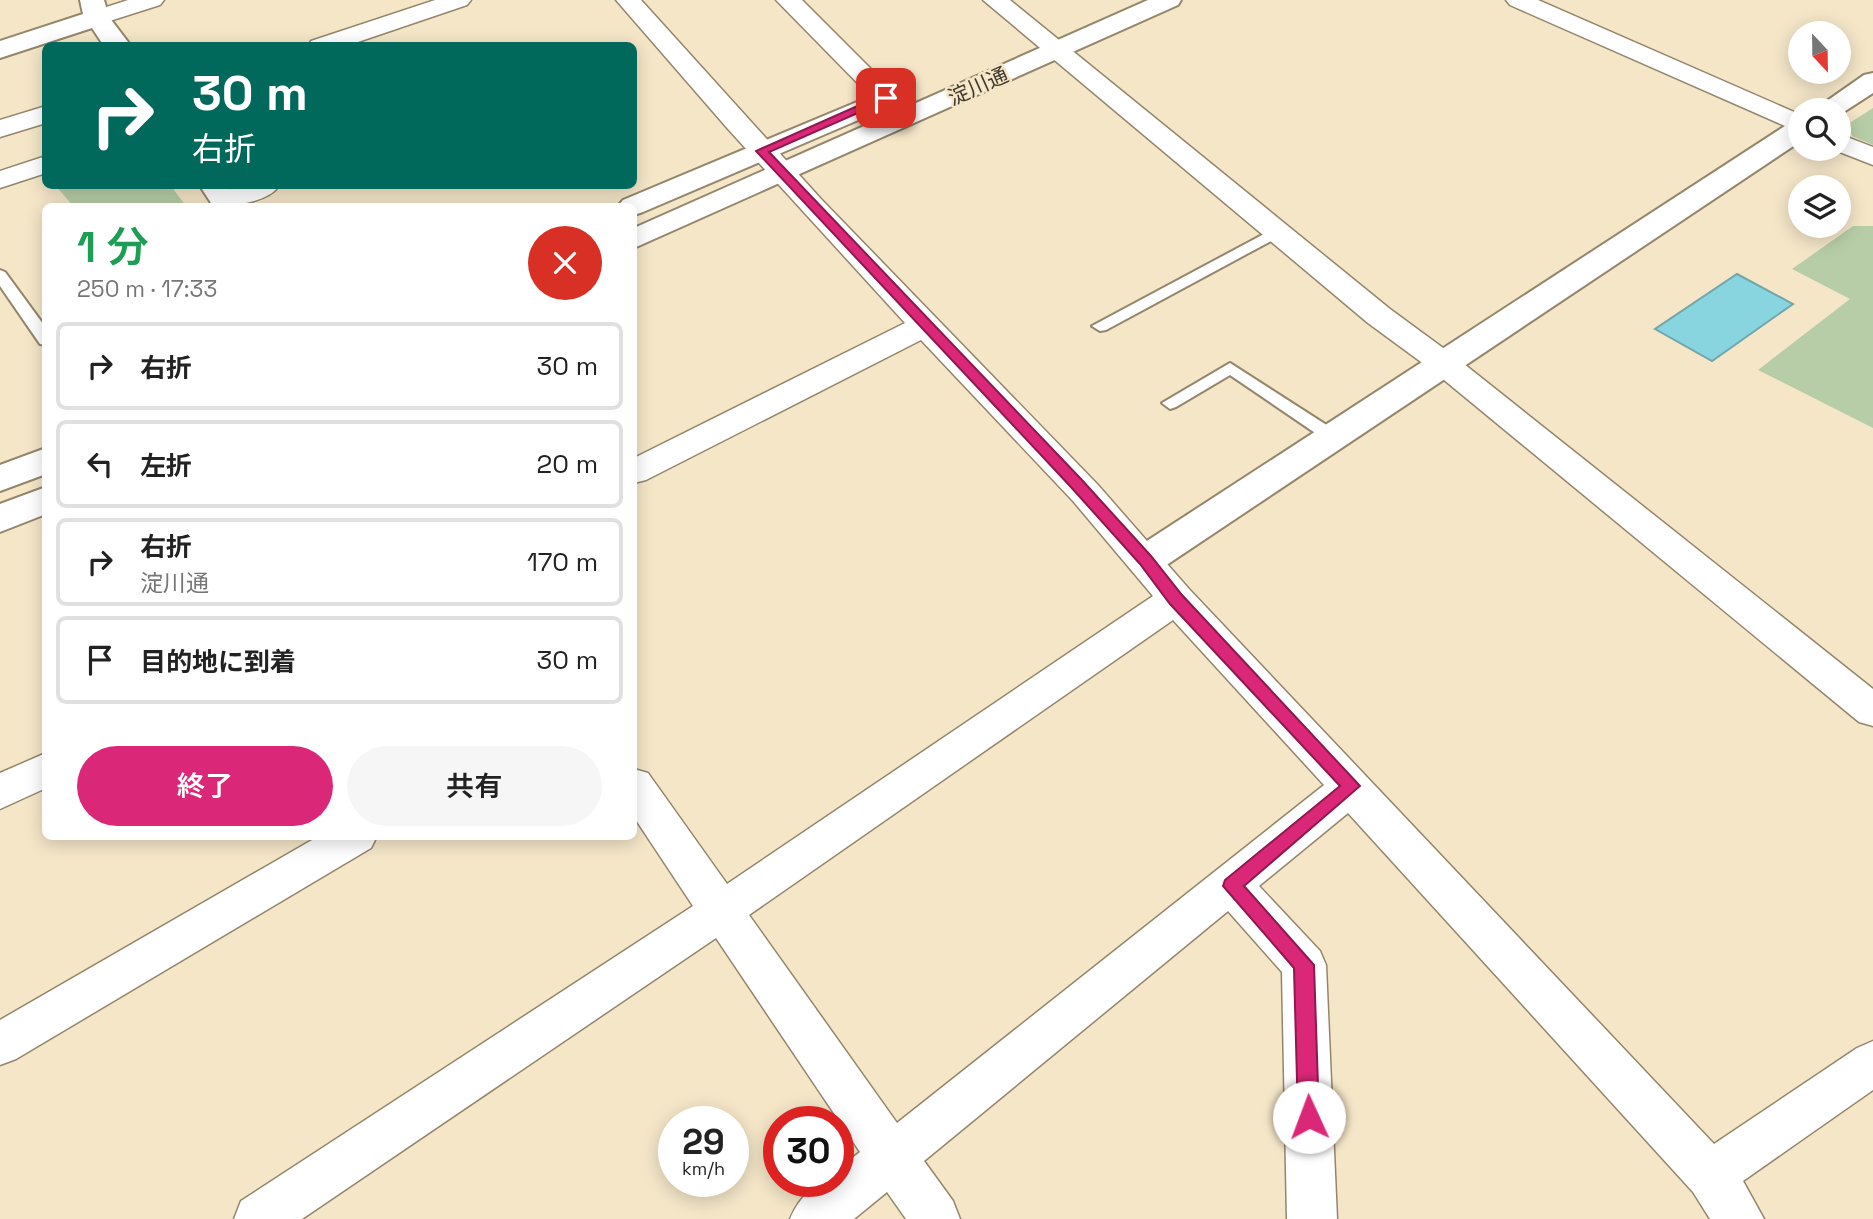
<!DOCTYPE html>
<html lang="ja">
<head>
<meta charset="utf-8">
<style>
  body { margin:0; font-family:"Space Grotesk","Noto Sans JP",sans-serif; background:#f6f6f6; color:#222; height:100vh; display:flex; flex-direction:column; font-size:26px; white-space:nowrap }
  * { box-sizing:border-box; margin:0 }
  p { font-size:23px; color:#767676 }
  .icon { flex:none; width:38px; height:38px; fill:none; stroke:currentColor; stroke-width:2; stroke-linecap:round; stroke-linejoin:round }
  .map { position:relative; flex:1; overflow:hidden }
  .details { position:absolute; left:42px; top:203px; width:595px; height:637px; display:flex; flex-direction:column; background:#fff; border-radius:10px; box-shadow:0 4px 18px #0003 }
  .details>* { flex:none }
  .hud { position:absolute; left:42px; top:42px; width:595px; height:147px; border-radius:10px; box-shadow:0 4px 18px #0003; background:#00695c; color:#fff; overflow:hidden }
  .needle { width:46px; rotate:158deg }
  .buttons { position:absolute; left:1788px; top:21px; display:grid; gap:14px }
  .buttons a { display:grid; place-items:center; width:63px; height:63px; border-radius:50%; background:#fff; box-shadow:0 4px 18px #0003; font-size:35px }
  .speed { position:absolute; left:658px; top:1106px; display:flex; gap:14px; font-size:35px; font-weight:700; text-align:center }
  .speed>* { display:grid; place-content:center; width:91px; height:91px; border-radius:50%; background:#fff; box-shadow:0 4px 18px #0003; line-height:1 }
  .speed small { font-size:18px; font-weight:400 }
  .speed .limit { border:10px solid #d22; background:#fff; color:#111 }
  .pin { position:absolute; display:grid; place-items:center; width:60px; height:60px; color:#fff; margin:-30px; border-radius:14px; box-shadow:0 4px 10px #0006 }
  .me { position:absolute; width:77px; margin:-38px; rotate:358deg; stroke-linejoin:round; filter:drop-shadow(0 0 5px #0008) }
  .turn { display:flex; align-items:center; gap:24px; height:147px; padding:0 35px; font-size:32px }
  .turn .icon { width:91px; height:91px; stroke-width:2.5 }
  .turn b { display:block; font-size:49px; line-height:60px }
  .round { display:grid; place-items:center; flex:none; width:74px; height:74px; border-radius:37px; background:#f6f6f6 }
  .head { display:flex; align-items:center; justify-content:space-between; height:119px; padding:0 35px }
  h1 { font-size:42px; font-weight:600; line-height:52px; color:#1e9e55 }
  .primary-button { display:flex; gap:14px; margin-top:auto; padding:14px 35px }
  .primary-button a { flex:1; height:80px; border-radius:42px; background:#db2777; color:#fff; font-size:28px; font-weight:600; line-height:80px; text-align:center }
  .primary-button a+a { background:#f6f6f6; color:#222 }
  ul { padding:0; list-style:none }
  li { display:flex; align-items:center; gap:21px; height:88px; margin:0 14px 10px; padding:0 21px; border:4px solid #e0e0e0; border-radius:10px }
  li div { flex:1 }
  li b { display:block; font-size:26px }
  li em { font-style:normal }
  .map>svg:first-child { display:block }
  .green { fill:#b7cda7 }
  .water { fill:#88d5e0; stroke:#72a6ab; stroke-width:2 }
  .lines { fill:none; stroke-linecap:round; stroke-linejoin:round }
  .lane-casing { stroke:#94866b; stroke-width:4 }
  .street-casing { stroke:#94866b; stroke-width:3 }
  .secondary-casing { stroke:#94866b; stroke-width:4 }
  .lane { fill:#fff; fill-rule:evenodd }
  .street { fill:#fff; fill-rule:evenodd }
  .secondary { fill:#fff; fill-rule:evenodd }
  .route { fill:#db2777; stroke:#8e194d; stroke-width:2 }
  .labels { text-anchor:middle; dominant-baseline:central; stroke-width:5; stroke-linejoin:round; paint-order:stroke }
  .far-street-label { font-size:21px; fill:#3f3a2e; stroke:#f5e6c8 }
</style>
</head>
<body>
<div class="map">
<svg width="1873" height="1219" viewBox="0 0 1873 1219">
  <rect width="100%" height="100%" fill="#f5e6c8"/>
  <g class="green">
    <path d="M1873,108v37l-21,-9 -4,-12z"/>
    <path d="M56,186h115l15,20h-113z"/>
    <path d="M1853,226h20v202l-115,-58 92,-71 -58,-30z"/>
  </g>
  <path class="water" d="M1737,274l56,30 -81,57 -57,-32z"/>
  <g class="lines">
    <defs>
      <g id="lane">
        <path d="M1277,227l8,5 -3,3 -176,95 -6,1 -8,-5z"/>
        <path d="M0,270l5,2 41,56v17l-6,-1 -40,-58z"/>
        <path d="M1230,363l109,70 3,4 -3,4h-12l-97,-66 -54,32 -6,2 -8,-6z"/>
      </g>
      <g id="street">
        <path d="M128,0h36l-4,5 -63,20 -9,-2 -3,-5 3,-5z"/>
        <path d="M435,0h36l-4,5 -121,41h-38l3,-5z"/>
        <path d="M616,0h25l180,199 277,286 91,104 525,555 143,-96 16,-7v49l-130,91 21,38h-54l-17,-27 -345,-379 -89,73 61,65 6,14 11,254h-50l-5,-247 -54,-61 -304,250 29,40 7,18h-54l-19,-27 -33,27h-64c9,-21 24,-38 48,-38v-12l22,-17 -144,-214 -414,281h-68l7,-18 452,-295 -59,-89v-48l14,4 79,111 426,-288 -80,-95 -152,-161 -275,140 -12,3v-25l271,-135 -177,-194zM1173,620l151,165 -427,338 -148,-208z"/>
        <path d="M776,0h26l93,93 4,5 -4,5h-18z"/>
        <path d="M983,0h27l380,309 64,47 419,333v37l-14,-4 -427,-352 -64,-47z"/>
        <path d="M1506,0h32l263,115v18l-291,-128z"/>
        <path d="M46,106v17l-46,14v-17z"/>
        <path d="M1839,134l34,13v18l-41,-16h7z"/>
        <path d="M46,156v17l-46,15v-17z"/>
        <path d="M240,186h39c-12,17 -47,20 -66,20l-3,-5 4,-6z"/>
        <path d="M46,753v35l-46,21v-36z"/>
        <path d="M319,836h58l-6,12 -355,211 -16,6v-45z"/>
      </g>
      <g id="secondary">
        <path d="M80,0h24l5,17 22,29h-27l-12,-18 -92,30v-17l83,-27z"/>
        <path d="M1148,0h33l-3,5 -544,243v-20z"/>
        <path d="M1873,73v20l-34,22v-5h-25l50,-35z"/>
        <path d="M888,89l10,2 4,6 -4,6 -255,109 -9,3v-9h-16l5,-6z"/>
        <path d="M1801,120v21l-642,429 -13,3 -13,-3 -6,-10 6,-10 658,-428z"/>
        <path d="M200,186h28l11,15 -4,5h-22z"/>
        <path d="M46,448v26l-46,17v-26z"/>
        <path d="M46,487v27l-46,18v-28z"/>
      </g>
    </defs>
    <use href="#lane" class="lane-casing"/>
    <use href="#street" class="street-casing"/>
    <use href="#secondary" class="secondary-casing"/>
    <use href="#lane" class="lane"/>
    <use href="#street" class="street"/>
    <use href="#secondary" class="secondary"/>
  </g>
  <path class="route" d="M882,95l10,3 -123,54 312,327 70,77 31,39 178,191 -116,100 70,79 5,152 -3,7 -7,3 -8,-3 -3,-7 -4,-149 -71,-82 2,-6 115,-94 -170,-182 -30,-40 -70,-78 -314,-335z"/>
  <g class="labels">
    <g class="far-street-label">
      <text transform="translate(978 86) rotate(-24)">淀川通</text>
    </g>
  </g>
</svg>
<div class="buttons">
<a><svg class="needle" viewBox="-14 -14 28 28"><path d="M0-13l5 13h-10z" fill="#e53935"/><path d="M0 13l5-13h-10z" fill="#767676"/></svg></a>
<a><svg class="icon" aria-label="search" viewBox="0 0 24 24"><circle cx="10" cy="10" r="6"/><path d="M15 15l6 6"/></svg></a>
<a><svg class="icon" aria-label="layers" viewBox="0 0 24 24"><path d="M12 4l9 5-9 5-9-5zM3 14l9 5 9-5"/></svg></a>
</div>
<div class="speed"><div>29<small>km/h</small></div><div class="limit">30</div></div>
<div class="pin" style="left:886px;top:98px;background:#d93025"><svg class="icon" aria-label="arrive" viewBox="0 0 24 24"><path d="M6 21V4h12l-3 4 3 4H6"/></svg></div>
<svg class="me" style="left:1309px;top:1117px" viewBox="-20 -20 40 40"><circle r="19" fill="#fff"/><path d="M0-13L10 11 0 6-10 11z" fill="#db2777"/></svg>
<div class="hud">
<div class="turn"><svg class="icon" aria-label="right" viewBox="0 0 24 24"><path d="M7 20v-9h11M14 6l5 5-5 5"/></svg><div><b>30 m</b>右折</div></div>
</div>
<section class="details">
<div class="head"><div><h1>1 分</h1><p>250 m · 17:33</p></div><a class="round" style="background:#d93025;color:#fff"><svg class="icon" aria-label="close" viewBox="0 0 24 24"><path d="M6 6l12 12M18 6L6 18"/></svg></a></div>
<ul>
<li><svg class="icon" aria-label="right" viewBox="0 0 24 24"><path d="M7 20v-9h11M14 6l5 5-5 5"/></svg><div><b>右折</b></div><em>30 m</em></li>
<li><svg class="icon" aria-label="left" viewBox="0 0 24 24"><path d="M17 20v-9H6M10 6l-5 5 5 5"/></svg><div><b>左折</b></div><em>20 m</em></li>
<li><svg class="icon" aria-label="right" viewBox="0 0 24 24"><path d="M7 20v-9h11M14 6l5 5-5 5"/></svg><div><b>右折</b><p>淀川通</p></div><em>170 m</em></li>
<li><svg class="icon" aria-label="arrive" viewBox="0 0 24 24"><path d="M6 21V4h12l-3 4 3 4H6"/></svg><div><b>目的地に到着</b></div><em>30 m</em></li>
</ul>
<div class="primary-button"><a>終了</a><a>共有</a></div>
</section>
</div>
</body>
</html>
